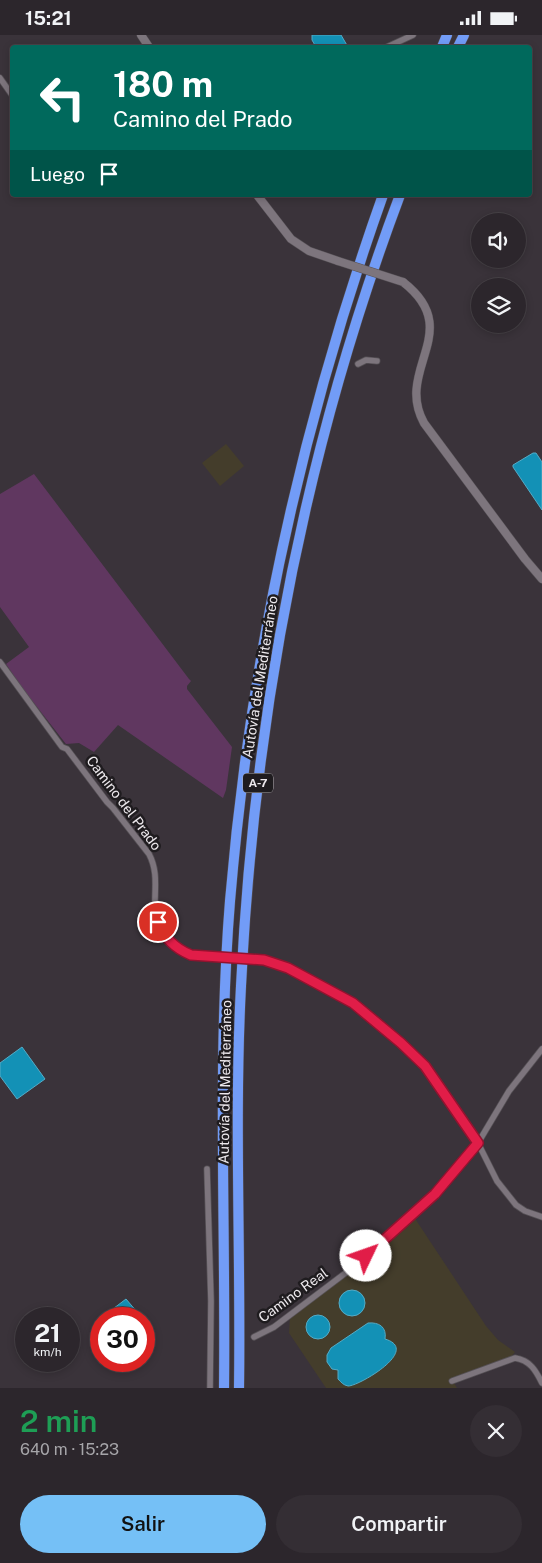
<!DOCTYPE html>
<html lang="es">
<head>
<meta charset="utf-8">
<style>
  body { margin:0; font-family:"Public Sans",sans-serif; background:#342e34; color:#f1f3f6; height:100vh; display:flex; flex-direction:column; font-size:19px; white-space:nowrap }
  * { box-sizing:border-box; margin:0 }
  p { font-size:16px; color:#a6a5a9 }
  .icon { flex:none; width:28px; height:28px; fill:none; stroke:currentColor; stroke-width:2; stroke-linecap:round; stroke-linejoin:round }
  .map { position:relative; height:1353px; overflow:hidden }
  .side { display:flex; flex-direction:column; background:#2c262c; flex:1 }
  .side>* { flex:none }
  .hud { position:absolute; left:10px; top:10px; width:522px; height:152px; border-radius:5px; box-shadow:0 2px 8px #0003,0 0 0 1px #484348; background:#00695c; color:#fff; overflow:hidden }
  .fabs { position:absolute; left:471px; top:178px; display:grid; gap:10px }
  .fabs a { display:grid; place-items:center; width:55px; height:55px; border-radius:50%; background:#2c262c; box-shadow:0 2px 8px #0003,0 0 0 1px #484348; font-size:25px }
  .speed { position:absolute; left:15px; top:1272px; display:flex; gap:10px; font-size:25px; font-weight:700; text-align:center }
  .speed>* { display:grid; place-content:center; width:65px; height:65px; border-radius:50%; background:#2c262c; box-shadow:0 2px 8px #0003,0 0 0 1px #484348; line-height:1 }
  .speed small { font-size:12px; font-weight:400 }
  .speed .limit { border:8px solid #d22; background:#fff; color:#111 }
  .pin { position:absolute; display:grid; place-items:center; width:42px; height:42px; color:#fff; margin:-21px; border:2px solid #fff; border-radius:50%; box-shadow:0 1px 5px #0007 }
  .me { position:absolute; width:55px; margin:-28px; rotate:48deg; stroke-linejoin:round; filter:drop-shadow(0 0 4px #0008) }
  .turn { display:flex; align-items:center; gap:18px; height:105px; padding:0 20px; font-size:22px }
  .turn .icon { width:65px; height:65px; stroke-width:2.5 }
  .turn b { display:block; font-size:35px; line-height:42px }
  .then { display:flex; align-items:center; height:48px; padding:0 20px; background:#0003; gap:10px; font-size:19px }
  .round { display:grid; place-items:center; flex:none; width:52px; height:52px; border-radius:26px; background:#342e34 }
  .head { display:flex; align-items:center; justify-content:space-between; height:85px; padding:0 20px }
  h1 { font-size:30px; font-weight:600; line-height:38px; color:#1e9e55 }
  .cta { display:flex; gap:10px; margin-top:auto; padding:10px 20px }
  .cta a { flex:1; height:58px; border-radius:30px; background:#75c0f6; color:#111; font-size:20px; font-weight:600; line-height:58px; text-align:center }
  .cta a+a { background:#342e34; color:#f1f3f6 }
  .status { display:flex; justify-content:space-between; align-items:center; height:35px; padding:0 25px; background:#2c262c; direction:ltr }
  .status svg { height:14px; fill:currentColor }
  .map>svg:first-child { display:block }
  .industrial { fill:#443d2b }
  .green { fill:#603760 }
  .water { fill:#1391b6; stroke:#54abc6 }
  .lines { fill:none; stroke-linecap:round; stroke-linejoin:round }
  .minor-casing { stroke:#565156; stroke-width:7 }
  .secondary-casing { stroke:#565156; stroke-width:9 }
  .motorway-casing { stroke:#565156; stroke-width:11 }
  .minor { stroke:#7d757d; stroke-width:5.5 }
  .secondary { stroke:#7d757d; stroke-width:8 }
  .motorway { stroke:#729cf7; stroke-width:10 }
  .minor-bridge-casing { stroke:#565156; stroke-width:7; stroke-linecap:butt }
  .secondary-bridge-casing { stroke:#565156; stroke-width:9; stroke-linecap:butt }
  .minor-bridge { stroke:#7d757d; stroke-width:5.5 }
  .secondary-bridge { stroke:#7d757d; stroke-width:8 }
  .route-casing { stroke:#92132f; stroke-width:12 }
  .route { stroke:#e11d48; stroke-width:9 }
  .labels { text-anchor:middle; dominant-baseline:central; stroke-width:5; stroke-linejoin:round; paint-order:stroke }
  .shield { fill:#1f1c1f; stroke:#afacaf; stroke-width:1 }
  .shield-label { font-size:12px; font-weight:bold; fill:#ede9ed }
  .street-label { font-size:14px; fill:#ede9ed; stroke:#1f1c1f }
</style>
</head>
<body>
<div class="status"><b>15:21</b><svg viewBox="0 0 49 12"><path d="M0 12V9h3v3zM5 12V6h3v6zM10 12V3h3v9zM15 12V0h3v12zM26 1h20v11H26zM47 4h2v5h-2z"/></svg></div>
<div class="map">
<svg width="542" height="1353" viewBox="0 0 542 1353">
  <rect width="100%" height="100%" fill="#3a333a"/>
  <g class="industrial">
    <path d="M226,409l18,22 -24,20 -18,-23z"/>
    <path d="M414,1182l72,109 12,14 17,12 -4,5 -60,21 6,10h-131l-37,-55 1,-16 78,-58z"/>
  </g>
  <path class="green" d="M34,439l155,205 2,2 -4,5v3l45,58 -6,43 -3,8 -105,-73 -24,27 -15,-9 -13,1 -43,-55 -17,-25 23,-17 -29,-40v-113z"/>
  <g class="water">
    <path d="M312,0h29l7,12h-32l-4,-7z"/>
    <path d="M533,418h3l6,9v48l-29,-43v-2z"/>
    <path d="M22,1012l23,32 -28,20 -17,-23v-13z"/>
    <circle cx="352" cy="1268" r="13"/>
    <path d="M126,1264l17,20h-42v-1z"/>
    <circle cx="318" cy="1292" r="12"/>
    <path d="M368,1288c11,-1 19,4 17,16 37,11 -28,48 -37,47 -5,-1 -7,-4 -10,-7v-9l-6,-1 -5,-7v-7l4,-7z"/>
  </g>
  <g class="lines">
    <defs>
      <g id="minor">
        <path d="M387,12l26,-12"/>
        <path d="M0,43l12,17"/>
        <path d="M358,329l8,-4 11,1"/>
        <path d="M0,627l62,85 5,2 40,53 6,6 36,46c10,19 5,37 6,58 2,19 18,38 36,43 4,1 10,1 15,2"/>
        <path d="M264,925l24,8 65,35 48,40 24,23 53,77 19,38 19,24 9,6 17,6"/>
        <path d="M207,1134l4,132 -1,87"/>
        <path d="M254,1302l20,-10 90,-68 71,-65 43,-51 31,-52 33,-42"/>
        <path d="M452,1346l63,-23c15,2 21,13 27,25"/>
      </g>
      <g id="secondary">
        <path d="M141,0l8,12"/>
        <path d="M257,160l34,44 18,12 29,10"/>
        <path d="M403,247c63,49 -9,87 21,141l101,136 17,20"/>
      </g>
      <g id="motorway">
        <path d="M442,12l5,-12"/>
        <path d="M458,12l6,-12"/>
        <path d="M224,1353c2,-162 -7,-325 6,-487 20,-241 72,-478 153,-706"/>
        <path d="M239,1353c2,-134 -5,-268 2,-402 13,-270 64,-538 159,-791"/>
      </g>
    </defs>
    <use href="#minor" class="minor-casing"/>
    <use href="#secondary" class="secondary-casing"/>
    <use href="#motorway" class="motorway-casing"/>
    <use href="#minor" class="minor"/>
    <use href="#secondary" class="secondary"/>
    <use href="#motorway" class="motorway"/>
    <defs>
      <path id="minor-bridge" d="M206,922l58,3"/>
      <path id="secondary-bridge" d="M338,226l65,21"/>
    </defs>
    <use href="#minor-bridge" class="minor-bridge-casing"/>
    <use href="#secondary-bridge" class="secondary-bridge-casing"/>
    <use href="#minor-bridge" class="minor-bridge"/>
    <use href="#secondary-bridge" class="secondary-bridge"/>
  </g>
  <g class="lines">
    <defs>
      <path id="route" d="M158,887c7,16 16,26 33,33l73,5 24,8 65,35 48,40 24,23 53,77 -43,51 -69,62"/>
    </defs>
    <use href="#route" class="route-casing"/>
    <use href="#route" class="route"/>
  </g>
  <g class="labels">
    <rect class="shield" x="243" y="738.5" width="30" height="19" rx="4"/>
    <g class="shield-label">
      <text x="258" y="748">A-7</text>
    </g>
    <g class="street-label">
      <text transform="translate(260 642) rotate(-81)">Autovía del Mediterráneo</text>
      <text transform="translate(124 768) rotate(53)">Camino del Prado</text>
      <text transform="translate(225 1047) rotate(-89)">Autovía del Mediterráneo</text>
      <text transform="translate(293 1260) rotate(-36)">Camino Real</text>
    </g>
  </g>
</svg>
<div class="fabs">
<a><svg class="icon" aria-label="sound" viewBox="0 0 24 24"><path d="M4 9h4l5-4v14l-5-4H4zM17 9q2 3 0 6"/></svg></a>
<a><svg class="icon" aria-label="layers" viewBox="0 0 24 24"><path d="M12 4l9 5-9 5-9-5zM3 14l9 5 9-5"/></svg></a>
</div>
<div class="speed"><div>21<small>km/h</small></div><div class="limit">30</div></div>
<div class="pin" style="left:158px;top:887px;background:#d93025"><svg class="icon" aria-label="arrive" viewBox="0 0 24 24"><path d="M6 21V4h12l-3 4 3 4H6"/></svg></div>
<svg class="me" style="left:366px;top:1221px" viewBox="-20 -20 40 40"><circle r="19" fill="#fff"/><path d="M0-13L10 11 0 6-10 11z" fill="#e11d48"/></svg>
<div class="hud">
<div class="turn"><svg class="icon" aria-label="left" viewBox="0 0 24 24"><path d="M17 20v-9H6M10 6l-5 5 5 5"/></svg><div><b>180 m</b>Camino del Prado</div></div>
<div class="then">Luego<svg class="icon" aria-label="arrive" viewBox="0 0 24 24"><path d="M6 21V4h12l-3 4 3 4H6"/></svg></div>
</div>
</div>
<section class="side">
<div class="head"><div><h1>2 min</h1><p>640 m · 15:23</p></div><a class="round"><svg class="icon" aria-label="close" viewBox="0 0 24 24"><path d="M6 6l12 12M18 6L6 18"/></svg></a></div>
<div class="cta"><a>Salir</a><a>Compartir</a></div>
</section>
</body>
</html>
